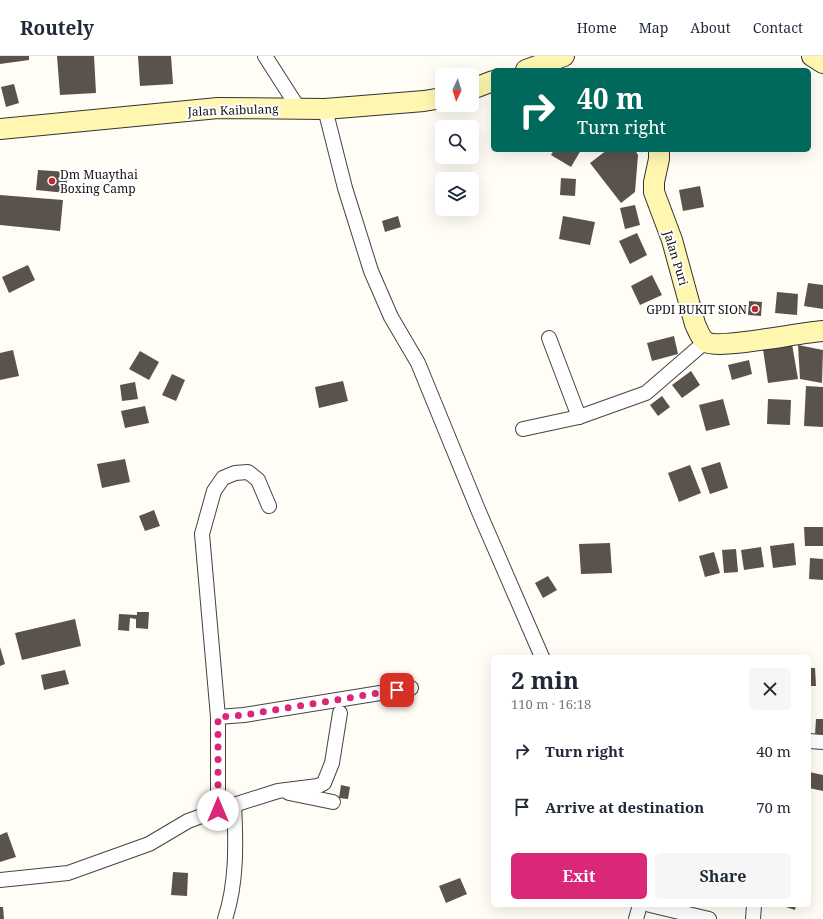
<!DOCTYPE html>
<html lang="en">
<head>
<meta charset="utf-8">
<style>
  body { margin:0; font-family:"Noto Serif",serif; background:#f6f6f7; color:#1f2937; height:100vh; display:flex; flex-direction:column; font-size:15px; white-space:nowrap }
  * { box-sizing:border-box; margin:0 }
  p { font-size:13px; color:#747a83 }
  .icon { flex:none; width:22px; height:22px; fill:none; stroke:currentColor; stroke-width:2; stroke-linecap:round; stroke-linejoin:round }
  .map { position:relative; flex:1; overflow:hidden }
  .sheet { position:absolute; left:491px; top:599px; width:320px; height:252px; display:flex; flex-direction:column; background:#fff; border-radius:6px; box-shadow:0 4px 16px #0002 }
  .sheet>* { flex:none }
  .hud { position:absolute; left:491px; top:12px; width:320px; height:84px; border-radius:6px; box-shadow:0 4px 16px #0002; background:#00695c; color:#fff; overflow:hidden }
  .needle { width:26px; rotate:184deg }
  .controls { position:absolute; left:435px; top:12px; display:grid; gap:8px }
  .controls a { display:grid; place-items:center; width:44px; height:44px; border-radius:6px; background:#fff; box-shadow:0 4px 16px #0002; font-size:20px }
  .pin { position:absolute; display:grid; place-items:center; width:34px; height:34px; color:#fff; margin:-17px; border-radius:8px; box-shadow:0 2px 6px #0006 }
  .me { position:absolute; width:44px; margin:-22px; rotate:0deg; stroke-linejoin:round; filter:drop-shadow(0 0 3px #0008) }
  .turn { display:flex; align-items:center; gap:14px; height:84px; padding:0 20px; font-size:18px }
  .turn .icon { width:52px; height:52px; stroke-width:2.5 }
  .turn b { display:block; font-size:28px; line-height:34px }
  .round { display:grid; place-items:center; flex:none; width:42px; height:42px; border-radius:6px; background:#f6f6f7 }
  .head { display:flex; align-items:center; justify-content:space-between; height:68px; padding:0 20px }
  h1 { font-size:24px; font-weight:700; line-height:30px }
  .action { display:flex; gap:8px; margin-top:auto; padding:8px 20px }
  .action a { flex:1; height:46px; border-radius:6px; background:#db2777; color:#fff; font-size:16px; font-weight:700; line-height:46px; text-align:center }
  .action a+a { background:#f6f6f7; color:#1f2937 }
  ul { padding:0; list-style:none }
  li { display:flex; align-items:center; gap:12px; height:56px; padding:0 20px }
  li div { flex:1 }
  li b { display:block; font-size:15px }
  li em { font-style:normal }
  header { display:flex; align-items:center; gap:24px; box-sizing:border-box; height:56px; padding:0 20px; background:#fff; border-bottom:1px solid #e0e1e3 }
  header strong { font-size:19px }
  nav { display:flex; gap:22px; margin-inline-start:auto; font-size:14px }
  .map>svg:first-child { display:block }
  .building { fill:#5a524d }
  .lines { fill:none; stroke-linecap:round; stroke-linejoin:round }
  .street-casing { stroke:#444; stroke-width:16 }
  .secondary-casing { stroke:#333; stroke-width:22 }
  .street { stroke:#fff; stroke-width:14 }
  .secondary { stroke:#fff6b0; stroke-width:20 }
  .route { stroke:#db2777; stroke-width:7; stroke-dasharray:0 12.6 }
  .poi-dot { fill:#c4262e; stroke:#fff; stroke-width:1.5 }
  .labels { text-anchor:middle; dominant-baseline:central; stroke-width:4; stroke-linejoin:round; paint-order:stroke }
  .street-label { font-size:12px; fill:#111; stroke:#fff }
  .poi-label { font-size:12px; fill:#111; stroke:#fff; text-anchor:start }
</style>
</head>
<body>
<header>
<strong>Routely</strong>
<nav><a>Home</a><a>Map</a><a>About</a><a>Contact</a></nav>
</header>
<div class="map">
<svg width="823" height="863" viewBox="0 0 823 863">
  <rect width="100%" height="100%" fill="#fffdf5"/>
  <g class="building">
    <path d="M0,0h29v4l-29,4z"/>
    <path d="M57,0h37l2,37 -36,2z"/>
    <path d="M138,0h33l2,28 -33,2z"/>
    <path d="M14,28l5,19 -13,4 -5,-20z"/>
    <path d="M554,94h27l-10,17 -20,-12z"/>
    <path d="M607,94h28l3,5 -3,37 -14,11 -31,-40z"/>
    <path d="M38,114l30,2 -2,21 -30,-3z"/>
    <path d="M561,122l15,1 -1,17 -15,-1z"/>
    <path d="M700,130l4,21 -21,4 -4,-21z"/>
    <path d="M0,139l63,5 -3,31 -60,-6z"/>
    <path d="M635,149l5,20 -15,4 -5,-21z"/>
    <path d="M398,160l3,11 -16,5 -3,-11z"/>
    <path d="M563,160l32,6 -5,23 -31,-6z"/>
    <path d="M637,177l10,22 -17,9 -11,-23z"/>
    <path d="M28,209l7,15 -26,13 -7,-16z"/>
    <path d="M652,219l10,20 -22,10 -9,-19z"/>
    <path d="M808,227l15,2v24l-19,-3z"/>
    <path d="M777,236l21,2 -1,21 -22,-2z"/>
    <path d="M749,245l13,1 -1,14 -13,-1z"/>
    <path d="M674,280l4,18 -26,7 -5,-18z"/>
    <path d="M792,288l6,35 -30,4 -5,-34z"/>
    <path d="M798,289l25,5 -1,33 -22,-4z"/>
    <path d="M13,294l6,26 -19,4v-27z"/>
    <path d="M140,295l19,11 -10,18 -20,-11z"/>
    <path d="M749,304l3,14 -20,6 -4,-15z"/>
    <path d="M691,315l9,14 -18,13 -10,-13z"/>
    <path d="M172,318l13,6 -9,21 -14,-6z"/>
    <path d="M343,325l5,20 -29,7 -4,-21z"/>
    <path d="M135,326l3,17 -16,2 -2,-16z"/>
    <path d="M806,330l17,1v40l-19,-1z"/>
    <path d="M662,340l8,11 -12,9 -8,-11z"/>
    <path d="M723,343l7,26 -24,6 -7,-26z"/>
    <path d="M768,343l23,1 -1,25 -23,-1z"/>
    <path d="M145,350l4,17 -24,5 -4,-17z"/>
    <path d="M125,403l5,23 -28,6 -5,-24z"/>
    <path d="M720,406l8,26 -18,6 -9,-26z"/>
    <path d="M690,409l11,28 -22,9 -11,-29z"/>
    <path d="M154,454l6,16 -15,5 -6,-15z"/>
    <path d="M804,471h19v19h-18z"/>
    <path d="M610,487l2,30 -31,1 -2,-30z"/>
    <path d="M794,487l2,22 -23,3 -3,-22z"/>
    <path d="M761,491l3,20 -20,3 -3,-20z"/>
    <path d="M736,493l2,23 -14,1 -2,-23z"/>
    <path d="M714,496l6,21 -15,4 -6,-21z"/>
    <path d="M810,502l13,1v21l-14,-1z"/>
    <path d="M548,520l9,14 -14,8 -8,-15z"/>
    <path d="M137,556h12l-1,17 -12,-1v-9l-6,-1 -1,13 -11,-1 1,-16 18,1z"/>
    <path d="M75,563l6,27 -59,14 -7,-27z"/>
    <path d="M0,591l5,17 -5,2z"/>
    <path d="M809,612h6l1,18h-7z"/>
    <path d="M65,614l4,14 -25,6 -3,-15z"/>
    <path d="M816,663h7v17l-8,-1z"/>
    <path d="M809,716l14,3v16l-14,-3z"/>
    <path d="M341,729l9,2 -2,12 -9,-1z"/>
    <path d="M7,776l9,25 -16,5v-27z"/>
    <path d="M173,816l15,1 -1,23 -16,-1z"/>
    <path d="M460,822l7,16 -21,9 -7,-17z"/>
    <path d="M780,849h16l-1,5z"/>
    <path d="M0,851h3l1,12h-4z"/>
  </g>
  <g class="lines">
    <defs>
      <g id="street">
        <path d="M265,0l34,53"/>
        <path d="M325,53l20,79 26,83 20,46 27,46 61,149 63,145"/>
        <path d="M549,282l30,79"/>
        <path d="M523,373l56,-12 67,-24 59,-51"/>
        <path d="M218,661l-16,-183 12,-43 9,-13 12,-5 13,-1 10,8 11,26"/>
        <path d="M809,685l14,1"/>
        <path d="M289,737l44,9"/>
        <path d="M218,754l60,-19 40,-5 6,-3 8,-20 8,-50"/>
        <path d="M0,824l68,-7 81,-29 39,-23 30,-11v-93l26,-2 167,-27"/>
        <path d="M650,849l59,14"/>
        <path d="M225,863c12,-36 11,-77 9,-114"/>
        <path d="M636,863l4,-14"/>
        <path d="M753,863l1,-14"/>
      </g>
      <g id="secondary">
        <path d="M812,0l11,7"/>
        <path d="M526,14l38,-14"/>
        <path d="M472,33l21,-8"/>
        <path d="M0,73l218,-21 107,1 99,-8 18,-3"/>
        <path d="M659,94v9l-5,23v10l18,48 23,84c3,6 5,14 11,18 14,8 95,-10 117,-11"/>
      </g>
    </defs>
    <use href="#street" class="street-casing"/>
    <use href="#secondary" class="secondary-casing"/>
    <use href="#street" class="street"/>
    <use href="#secondary" class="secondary"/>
  </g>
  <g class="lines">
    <path class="route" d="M218,754v-93l26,-2 153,-25"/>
  </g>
  <g class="poi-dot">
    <circle cx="52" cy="125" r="4"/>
    <circle cx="755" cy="253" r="4"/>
  </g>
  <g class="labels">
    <g class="street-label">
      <text transform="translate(233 54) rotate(-2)">Jalan Kaibulang</text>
      <text transform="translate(676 202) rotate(73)">Jalan Puri</text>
    </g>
    <g class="poi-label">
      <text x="60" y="118">Dm Muaythai<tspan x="60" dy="14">Boxing Camp</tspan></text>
      <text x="747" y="253" text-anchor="end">GPDI BUKIT SION</text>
    </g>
  </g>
</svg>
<div class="controls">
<a><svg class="needle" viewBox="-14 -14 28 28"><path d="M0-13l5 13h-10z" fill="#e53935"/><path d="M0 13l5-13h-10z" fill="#747a83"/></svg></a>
<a><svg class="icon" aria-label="search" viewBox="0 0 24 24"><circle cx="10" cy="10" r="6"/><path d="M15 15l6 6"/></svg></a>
<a><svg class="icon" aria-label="layers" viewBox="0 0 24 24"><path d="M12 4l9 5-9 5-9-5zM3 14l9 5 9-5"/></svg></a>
</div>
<div class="pin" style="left:397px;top:634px;background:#d93025"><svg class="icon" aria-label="arrive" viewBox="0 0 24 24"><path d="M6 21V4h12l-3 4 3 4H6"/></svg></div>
<svg class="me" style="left:218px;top:754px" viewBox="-20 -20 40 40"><circle r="19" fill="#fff"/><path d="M0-13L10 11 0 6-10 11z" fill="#db2777"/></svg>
<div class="hud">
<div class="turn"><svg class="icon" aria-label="right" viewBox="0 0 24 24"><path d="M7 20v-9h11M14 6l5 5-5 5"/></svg><div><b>40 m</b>Turn right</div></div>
</div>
<section class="sheet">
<div class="head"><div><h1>2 min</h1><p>110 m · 16:18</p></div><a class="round"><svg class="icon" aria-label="close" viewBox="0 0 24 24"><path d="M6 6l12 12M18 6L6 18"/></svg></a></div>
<ul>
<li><svg class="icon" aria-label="right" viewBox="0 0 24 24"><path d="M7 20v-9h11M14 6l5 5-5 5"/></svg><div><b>Turn right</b></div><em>40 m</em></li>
<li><svg class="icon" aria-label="arrive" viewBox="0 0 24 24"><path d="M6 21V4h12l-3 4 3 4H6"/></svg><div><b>Arrive at destination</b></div><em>70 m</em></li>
</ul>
<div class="action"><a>Exit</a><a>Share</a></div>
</section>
</div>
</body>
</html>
